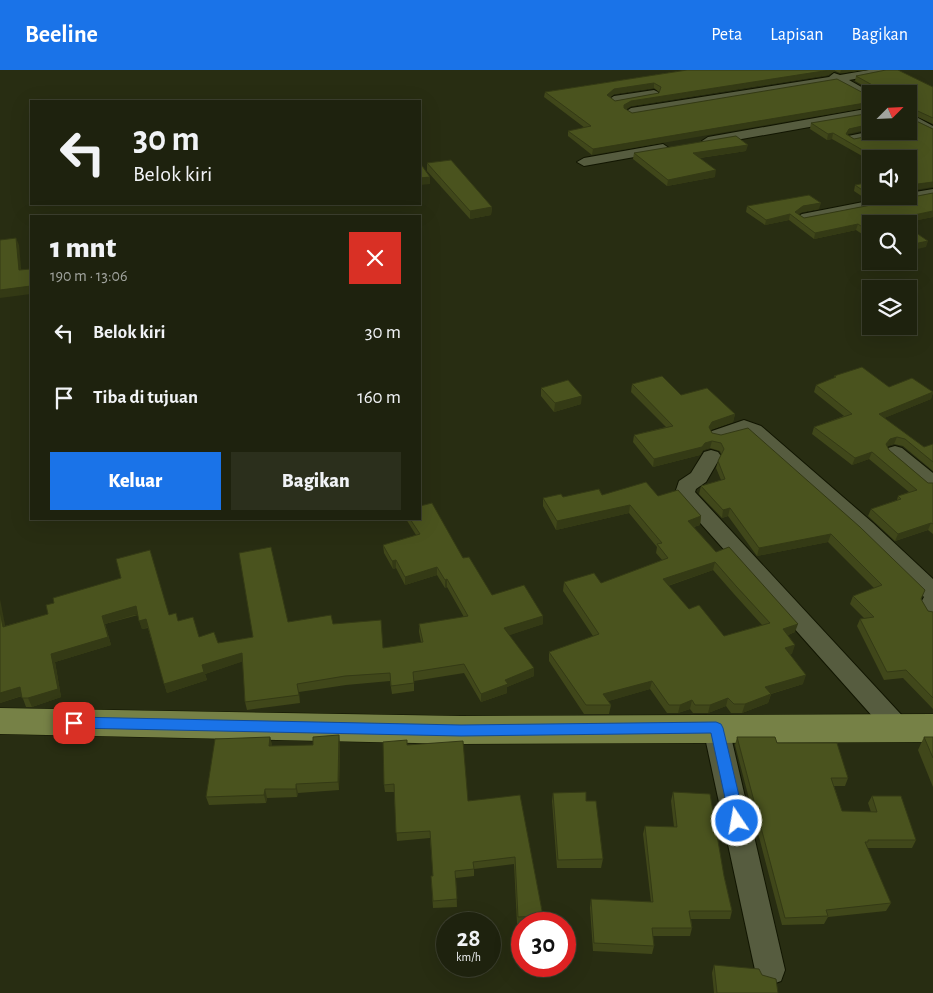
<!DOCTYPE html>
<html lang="id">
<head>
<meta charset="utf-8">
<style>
  body { margin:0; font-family:"Alegreya Sans",sans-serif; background:#2b2f1c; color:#f1f3f6; height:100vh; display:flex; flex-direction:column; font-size:19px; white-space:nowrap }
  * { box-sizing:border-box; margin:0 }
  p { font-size:16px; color:#a1a49e }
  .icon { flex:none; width:28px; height:28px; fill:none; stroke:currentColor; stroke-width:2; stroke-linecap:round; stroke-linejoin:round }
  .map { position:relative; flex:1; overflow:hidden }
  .panel { position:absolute; left:30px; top:145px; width:391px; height:305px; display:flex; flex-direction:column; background:#1e220e; border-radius:0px; box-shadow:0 5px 20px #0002,0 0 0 1px #3c3f2e }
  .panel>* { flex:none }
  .top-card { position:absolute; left:30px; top:30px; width:391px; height:105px; border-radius:0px; box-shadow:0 5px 20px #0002,0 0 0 1px #3c3f2e; background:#1e220e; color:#f1f3f6; overflow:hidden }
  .needle { width:32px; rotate:66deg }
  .buttons { position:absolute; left:862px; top:15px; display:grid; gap:10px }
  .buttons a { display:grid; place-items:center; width:55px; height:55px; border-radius:0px; background:#1e220e; box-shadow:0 5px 20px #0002,0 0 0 1px #3c3f2e; font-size:25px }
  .speed { position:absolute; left:436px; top:842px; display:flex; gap:10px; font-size:25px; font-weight:700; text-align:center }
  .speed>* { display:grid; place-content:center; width:65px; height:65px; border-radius:50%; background:#1e220e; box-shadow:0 5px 20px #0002,0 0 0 1px #3c3f2e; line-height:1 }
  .speed small { font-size:12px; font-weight:400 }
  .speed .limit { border:8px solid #d22; background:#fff; color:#111 }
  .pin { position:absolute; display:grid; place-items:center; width:42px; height:42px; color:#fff; margin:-21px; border-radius:10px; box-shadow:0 2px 8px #0006 }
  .me { position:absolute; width:55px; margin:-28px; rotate:348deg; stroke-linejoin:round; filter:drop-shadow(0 0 4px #0008) }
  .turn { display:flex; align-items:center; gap:18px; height:105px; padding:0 20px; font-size:22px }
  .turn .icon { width:65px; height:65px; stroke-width:2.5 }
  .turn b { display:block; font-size:35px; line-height:42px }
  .round { display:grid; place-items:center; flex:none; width:52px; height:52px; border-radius:0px; background:#2b2f1c }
  .headline { display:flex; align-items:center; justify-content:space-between; height:85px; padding:0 20px }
  h1 { font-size:30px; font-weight:800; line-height:38px }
  .action { display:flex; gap:10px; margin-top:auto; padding:10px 20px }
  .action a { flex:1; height:58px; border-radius:0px; background:#1a73e8; color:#fff; font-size:20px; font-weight:800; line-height:58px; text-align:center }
  .action a+a { background:#2b2f1c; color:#f1f3f6 }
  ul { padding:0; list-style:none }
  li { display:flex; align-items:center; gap:15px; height:65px; padding:0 20px }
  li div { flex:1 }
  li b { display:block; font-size:19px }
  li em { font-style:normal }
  header { display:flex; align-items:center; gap:30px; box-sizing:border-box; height:70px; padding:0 25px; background:#1a73e8; color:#fff }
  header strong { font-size:24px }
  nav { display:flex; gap:28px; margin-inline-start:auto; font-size:18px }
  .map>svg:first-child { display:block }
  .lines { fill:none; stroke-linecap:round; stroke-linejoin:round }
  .minor-casing { stroke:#111500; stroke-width:2 }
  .primary-casing { stroke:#111500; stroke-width:1 }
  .minor { fill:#565c3f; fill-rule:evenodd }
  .primary { fill:#768146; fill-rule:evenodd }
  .wall { fill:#40471a; fill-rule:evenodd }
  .shaded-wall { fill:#343a15 }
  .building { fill:#4a531e; stroke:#343a15; fill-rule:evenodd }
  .route { fill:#1a73e8; stroke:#114b97 }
</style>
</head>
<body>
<header>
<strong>Beeline</strong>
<nav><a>Peta</a><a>Lapisan</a><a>Bagikan</a></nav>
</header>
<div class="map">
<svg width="933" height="923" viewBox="0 0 933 923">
  <rect width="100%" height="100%" fill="#282d12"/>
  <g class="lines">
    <defs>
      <g id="minor">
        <path d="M869,0h27l-6,3 -41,7 25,14h-3v7l-35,-19 -205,34 -6,-4 6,-4 198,-31 5,-4 6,2z"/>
        <path d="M654,20l4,2v4l-44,8 -6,-4 6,-4z"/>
        <path d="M871,38v8l-163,29 -6,-4 6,-4z"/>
        <path d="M909,43l24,13v9l-24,-13z"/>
        <path d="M872,61h26l-2,3 -44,9 -6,-4 2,-3z"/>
        <path d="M663,74l6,4 -1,3 -84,15 -7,-4 7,-4z"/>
        <path d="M933,119v8l-131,25 -7,-4 7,-4 92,-18h15v-3z"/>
        <path d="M744,350l17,6 112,97 60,56v40l-8,-2 -6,-11 5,-9 -65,-64 -112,-99 -3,-1 -25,8 -7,-2 -3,-4 3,-4z"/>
        <path d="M895,376l7,2 31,25v17l-7,-2 -38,-32 -3,-4 3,-4z"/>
        <path d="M711,380l7,2 3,4 -15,26 -10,7 -1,3 213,230 4,7 -4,7 -9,3 -9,-3 -212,-238 -3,-5 4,-12 12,-8 13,-21z"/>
        <path d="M716,648l9,3 4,7 56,242 -4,11 -11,4 -11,-4 -4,-11 -52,-242 4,-7z"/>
      </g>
      <path id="primary" d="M0,638l461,8 472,-2v28l-472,2 -461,-10z"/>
    </defs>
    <use href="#minor" class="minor-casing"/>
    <use href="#primary" class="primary-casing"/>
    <use href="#minor" class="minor"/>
    <use href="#primary" class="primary"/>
  </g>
  <g class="wall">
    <path d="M687,0h180l-27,3 -5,-2 -7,4 -197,31 -5,3 -34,46 -24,-19v-5l17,-3 -41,-31 1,-5zM654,18l5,4v1l-44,8 -5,-4 4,-3z"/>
    <path d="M856,6l77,11v37l-24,-11 1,5 23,11v58l-24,-28h-38v2l-39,-22 -5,1 -17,-11 1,-6 37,11 -1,1 7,4 55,-8 -34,-39 -20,-11z"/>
    <path d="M746,81l-46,7 15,19 -48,9 -34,-27 1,-6z"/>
    <path d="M427,93l65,44 -1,8 -21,4 -43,-48z"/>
    <path d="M855,115l16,11h20l-25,3 -12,-8z"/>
    <path d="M933,123v24l-32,6 -30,1v16l-15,-10 -42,9 -25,-19 -24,5 -19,-13 1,-6 72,3 -17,3 -4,2 6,4z"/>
    <path d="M834,306l55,11 44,5 -2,7 -47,19 40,29 9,-3v27l-30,-25 -9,-2 -7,2 2,4 39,33h5v51l-5,-4 -33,11 -27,-25 3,-7 26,-9 1,-4 11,-4 -40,-33 -17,6 -40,-31 2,-7 30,-11 -30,-24 2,-7 18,-7z"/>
    <path d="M632,314l49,11 54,19 -2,8 -23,8 2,3 209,166 7,12 5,1v97l-30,-31 -19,2 -27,-54 3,-7 4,-1 -14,-14 3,-8 21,-8 -46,-46 -71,14 -29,-40 -6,2 -23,-24 2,-8 20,-6 -5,-12 2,-7 3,-7 -1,-3 -10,-3 -7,2 -3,5 -47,12 -20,-25 1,-7 32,-8 -35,-35z"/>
    <path d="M541,318l40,16 -27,8 -13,-16z"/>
    <path d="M602,425l56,1 43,20 -1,9 -6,2 22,25 79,80 -7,3 4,19h-2l13,30 -32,10 -3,9 -26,10h-11l-5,-7 -18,7h-15l-3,-4 -12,4h-11l-17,-24 -42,12 3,4 -2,9h-25l-35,-53v-9l44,-16 -30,-45 1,-9 37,1 61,-23 -6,-7 1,-6 -28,-34 -73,17 -13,-24v-8zM713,500l21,24 28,31 -38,11 -35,-27 -21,-23z"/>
    <path d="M406,449h14l43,39 29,37 51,21v8l-34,11 25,41 -27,11v6l-26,9 -17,-29 -50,8v10l-22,3 -2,-13 -44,4 -47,7 1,11 -53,7 -2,-8 -2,-41 -38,13 2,6 -40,13 -19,-65 -6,1 -4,-14 -33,9 6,21 -56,17 6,35 -29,10h-6l-4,-11 -22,7 5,-77 43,-12 121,1 30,22 19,6 35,-6 35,-15 45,2 50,24 38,-6 -2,-10v-8l45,-7 -17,-30 -2,1 -8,-13 -32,10 -9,-17 -3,1 -9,-16 -1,-8 33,-10z"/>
    <path d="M270,667l2,9 68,-2 -1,46 -41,3 -1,4 -30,1 -1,5 -57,2 -3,-8z"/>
    <path d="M737,667l40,6 71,35 -3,8h-11l8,25 29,1 -3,-9 4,-7 44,44 -4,8h-45l24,55 -5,8 -58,6 -4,7 -42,1 -47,-180z"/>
    <path d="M924,667h9v50l-15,-37z"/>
    <path d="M407,675l61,56 52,-6 23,121v7l-26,1 -3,-60 -40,5v7l-18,2 1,29 -24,1 -2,-32h2l-3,-38 -33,3 -3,-49h-9l-1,-7z"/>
    <path d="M673,722l51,84 8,35 -2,8h-39l1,9 -2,8h-37l1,10 -2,8 -59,-3 -3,-43 1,-9 60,3 -8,-68 2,-8 29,1 -3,-26z"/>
    <path d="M553,723l33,8 17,58 -2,9h-44l-5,-67z"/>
    <path d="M714,895l48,10 16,18h-64l-2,-20z"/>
  </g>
  <g class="shaded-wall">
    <path d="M830,0h5v1l-7,4 -197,31 -7,4v-5l7,-4z"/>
    <path d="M841,0h26l-27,3z"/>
    <path d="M654,13v5l-40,6 -8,7 1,-6 7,-6z"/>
    <path d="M871,32v5l-279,48 1,-6z"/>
    <path d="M871,54v5l-23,5 -4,5 2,-5 3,-5z"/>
    <path d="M833,63l-1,6 -5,1 1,-6z"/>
    <path d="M748,75l-2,6 -54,8 1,-6z"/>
    <path d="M716,100l-1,7 -48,9 1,-6z"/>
    <path d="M430,107v7l-10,1v-7z"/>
    <path d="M933,112v5l-24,4v-3l1,-3z"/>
    <path d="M871,123v3h20l-25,3 2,-5z"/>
    <path d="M821,133l-2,6 -17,3 -9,5 2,-5 8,-6z"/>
    <path d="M492,137l-1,8 -21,4v-8z"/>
    <path d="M933,141v6l-33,7 -5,-5z"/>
    <path d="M790,144l-1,6 -24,5 1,-5z"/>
    <path d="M858,154l-2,6 -42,9 1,-6z"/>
    <path d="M16,168l3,7 3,33 -3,-8z"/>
    <path d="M928,171l-2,6 -17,4v-6z"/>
    <path d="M31,216v8l-31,4v-8z"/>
    <path d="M933,322l-2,7 -54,22 2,-7z"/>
    <path d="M582,326l-1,8 -27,8 1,-9z"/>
    <path d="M735,344l-2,8 -23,8 -1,-3 3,-5z"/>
    <path d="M897,367l-3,7 -7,2 -1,-2 4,-5z"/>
    <path d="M712,371l-2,7 -7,2 -3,5 -47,12 1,-8z"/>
    <path d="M872,382l-3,7 -17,6 3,-7z"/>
    <path d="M630,435l-1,8 -73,17 1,-9z"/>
    <path d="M730,438l-2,8 -6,2 1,-8z"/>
    <path d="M701,446l-1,9 -14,4 2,-8z"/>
    <path d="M931,453l-3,7 -33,11 3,-7z"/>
    <path d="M831,464l-3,8 -71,14 2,-8z"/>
    <path d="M396,490v8l-3,1 -1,-8z"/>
    <path d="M715,492l-2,8 -52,18 2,-9z"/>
    <path d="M437,497v8l-32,10v-8z"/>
    <path d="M447,509v8l-2,1v-8z"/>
    <path d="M0,529l7,36 -4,-8 -3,-16z"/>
    <path d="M136,536l2,8 -33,10 6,21 -56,17 6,35 -29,10 -4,-9 23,-44 51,-38z"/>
    <path d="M543,546v8l-39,13v-9z"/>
    <path d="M146,549l3,8 -7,2 -3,-8z"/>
    <path d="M798,554l-3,8 -15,6 3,-9z"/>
    <path d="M795,575l-3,9 -9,2 2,-8z"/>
    <path d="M242,583l2,8 -39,13 2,6 -40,13 -3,-9 38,-19z"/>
    <path d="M534,598v8l-27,11v6l-26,9v-8l24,-14z"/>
    <path d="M806,605l-3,9 -40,12 2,-9z"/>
    <path d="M652,611l-2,8 -48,14 1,-9z"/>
    <path d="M20,617l4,8 -24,8v-10z"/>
    <path d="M771,624l-3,9 -26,10 3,-9z"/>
    <path d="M728,628l-2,8 -18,7 2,-8z"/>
    <path d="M692,630l-2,9 -12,4 2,-8z"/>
    <path d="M339,665l1,9 -1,46 -1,-8z"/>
    <path d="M270,667l2,8 -1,10 -2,-9z"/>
    <path d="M296,714l2,9 -1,4 -1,-8z"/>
    <path d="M265,719l2,9 -1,5 -2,-8z"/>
  </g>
  <g class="building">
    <path d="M687,0h143l-199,31 -7,4v3l8,5 205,-34 34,18v5l-278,47 -25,-18 23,-5 -46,-34zM654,13l7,4 -2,6 -44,8 -8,-6 7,-6z"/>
    <path d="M886,0h12l35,17v31l-24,-11 1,11 23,11v53l-23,3 -1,3v-29h-31l-45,-26 -5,1 -17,-11 60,-10v11l-22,5 -3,5 8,5 40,-8h15v-37h-35l2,-7 -20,-11z"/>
    <path d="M736,66l12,9 -55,8 23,17 -48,10 -34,-27z"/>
    <path d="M451,90l41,47 -22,4 -43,-48z"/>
    <path d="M420,93l10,14 -10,1z"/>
    <path d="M871,112v11l-3,1 -13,-9z"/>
    <path d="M933,123v18l-38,8 7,5h-31v9l-13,-9 -43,9 -25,-19 -24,6 -19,-14 62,-11 12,8 -18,3 -8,6 9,6z"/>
    <path d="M909,158l19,13 -19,4z"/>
    <path d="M16,168l3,32 12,-1v17l-31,4v-50z"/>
    <path d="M862,297l27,20 23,-9 21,14 -54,22 45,33 9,-3v18l-28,-23 -8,-2 -7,2 -4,5 3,6 39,33h5v41l-2,-1 -33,11 -27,-25 30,-10 -3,-3 19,-6 -45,-38 -17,6 -41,-31 38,-13 -36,-29 20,-8 -2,-1z"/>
    <path d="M662,306l19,19 26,-7 28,26 -23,8 -3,5 3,6 9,2 27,-7 112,99 65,63 -4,9 7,12 5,1v86l-27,-28 -19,2 -27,-53 14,-2 -21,-21 29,-11 -51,-51 -72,14 -29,-40 -7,2 -22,-24 24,-7 -7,-18 6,-12 -3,-6 -9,-2 -7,2 -3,4 -48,12 -20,-24 39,-9 -41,-42z"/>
    <path d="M568,310l14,16 -27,7 -14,-15z"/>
    <path d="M646,412l12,14 20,-6 23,26 -13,5 28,31 13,-5 69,77 -15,5 12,16 -10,3 21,27 -41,12 6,7 -26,10h-11l-6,-6 -18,7h-15l-3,-5 -12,5h-11l-17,-24 -49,13 8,11h-25l-37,-53 50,-18 -35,-52 30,-9 7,10 67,-25 -11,-14 5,-1 -32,-38 -73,16 -14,-23 18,-4 2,3 36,-8 3,6zM715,492l21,24 34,37 -46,13 -25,-31 -10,4 -26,-30z"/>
    <path d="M432,433l31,55 6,-1 23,38 32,-10 19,31 -39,12 30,40 -29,12 3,4 -27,10 -17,-30 -51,8 1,11 -23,3 -1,-13 -45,3 -48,8 2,11 -54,7 -3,-49 -40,12 2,7 -40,12 -18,-65 -7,2 -3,-15 -34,10 6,21 -57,17 7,35 -30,9h-6l-2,-11 -20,6v-82l3,16 45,-13 -2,-9 8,-2 -1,-5 68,-20 -5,-19 34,-9 19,65 7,-2 2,8 15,-4 6,20 15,-5 4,11 35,-6 -14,-84 32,-6 17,75 43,-7 2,9 48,-4 2,28 40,-6 -4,-18 49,-8 -21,-37 -2,1 -8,-13 -32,10 -9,-17 -4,1 -9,-16 37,-11 -10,-15h10v-13z"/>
    <path d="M339,665l-1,47 -42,2v5h-31l-1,6 -58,2 9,-58 55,-2 -1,9 44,-1v-8z"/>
    <path d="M737,667h38l2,6h60l11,35h-17l11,33 35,1 -5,-16h29l15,44h-48v2h-3l26,61 -65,7 2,6 -43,2z"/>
    <path d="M924,667h9v21z"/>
    <path d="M407,670v5l56,-4 5,60 52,-6 23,121 -25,1 -3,-60 -42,5 1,7 -19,2 2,28 -24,2 -2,-25h2l-3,-45 -34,2 -2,-49 -10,1 -1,-43z"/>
    <path d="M586,722v9h10l7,58 -45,1 -5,-67z"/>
    <path d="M673,722l37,2 14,82 8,35h-43l3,17h-40l2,18 -60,-3 -3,-44 62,3 -8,-76 32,1z"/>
    <path d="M714,895l45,4 3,6 14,4 2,14h-61z"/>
  </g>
  <path class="route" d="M74,647l387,8 255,-3 5,2 2,4 22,93 -3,5 -5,2 -5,-2 -2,-5 -19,-88 -250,3 -387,-8 -5,-1 -2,-4 2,-4z"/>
</svg>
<div class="buttons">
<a><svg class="needle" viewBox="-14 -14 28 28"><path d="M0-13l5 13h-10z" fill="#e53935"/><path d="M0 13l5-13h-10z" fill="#a1a49e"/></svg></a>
<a><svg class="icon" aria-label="sound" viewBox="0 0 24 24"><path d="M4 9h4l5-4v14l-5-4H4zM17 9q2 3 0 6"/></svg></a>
<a><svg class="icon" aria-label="search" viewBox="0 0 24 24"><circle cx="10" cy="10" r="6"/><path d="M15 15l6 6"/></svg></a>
<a><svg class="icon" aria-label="layers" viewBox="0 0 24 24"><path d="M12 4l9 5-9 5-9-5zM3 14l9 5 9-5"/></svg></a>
</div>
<div class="speed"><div>28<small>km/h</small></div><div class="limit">30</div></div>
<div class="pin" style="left:74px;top:653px;background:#d93025"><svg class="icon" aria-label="arrive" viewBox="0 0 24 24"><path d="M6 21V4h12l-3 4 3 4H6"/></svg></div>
<svg class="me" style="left:737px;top:751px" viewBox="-20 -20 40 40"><circle r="17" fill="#1a73e8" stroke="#fff" stroke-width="3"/><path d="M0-11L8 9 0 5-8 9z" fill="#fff"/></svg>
<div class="top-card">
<div class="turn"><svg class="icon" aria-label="left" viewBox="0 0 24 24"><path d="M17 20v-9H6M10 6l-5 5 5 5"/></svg><div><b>30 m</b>Belok kiri</div></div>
</div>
<section class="panel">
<div class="headline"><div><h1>1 mnt</h1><p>190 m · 13:06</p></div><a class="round" style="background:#d93025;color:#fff"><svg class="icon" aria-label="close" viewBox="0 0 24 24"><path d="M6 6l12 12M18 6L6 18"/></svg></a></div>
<ul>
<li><svg class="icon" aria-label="left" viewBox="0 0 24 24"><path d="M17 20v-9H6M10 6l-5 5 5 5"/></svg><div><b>Belok kiri</b></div><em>30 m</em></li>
<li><svg class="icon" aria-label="arrive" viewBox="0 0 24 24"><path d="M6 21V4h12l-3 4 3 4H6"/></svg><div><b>Tiba di tujuan</b></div><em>160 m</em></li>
</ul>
<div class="action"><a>Keluar</a><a>Bagikan</a></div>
</section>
</div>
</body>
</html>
